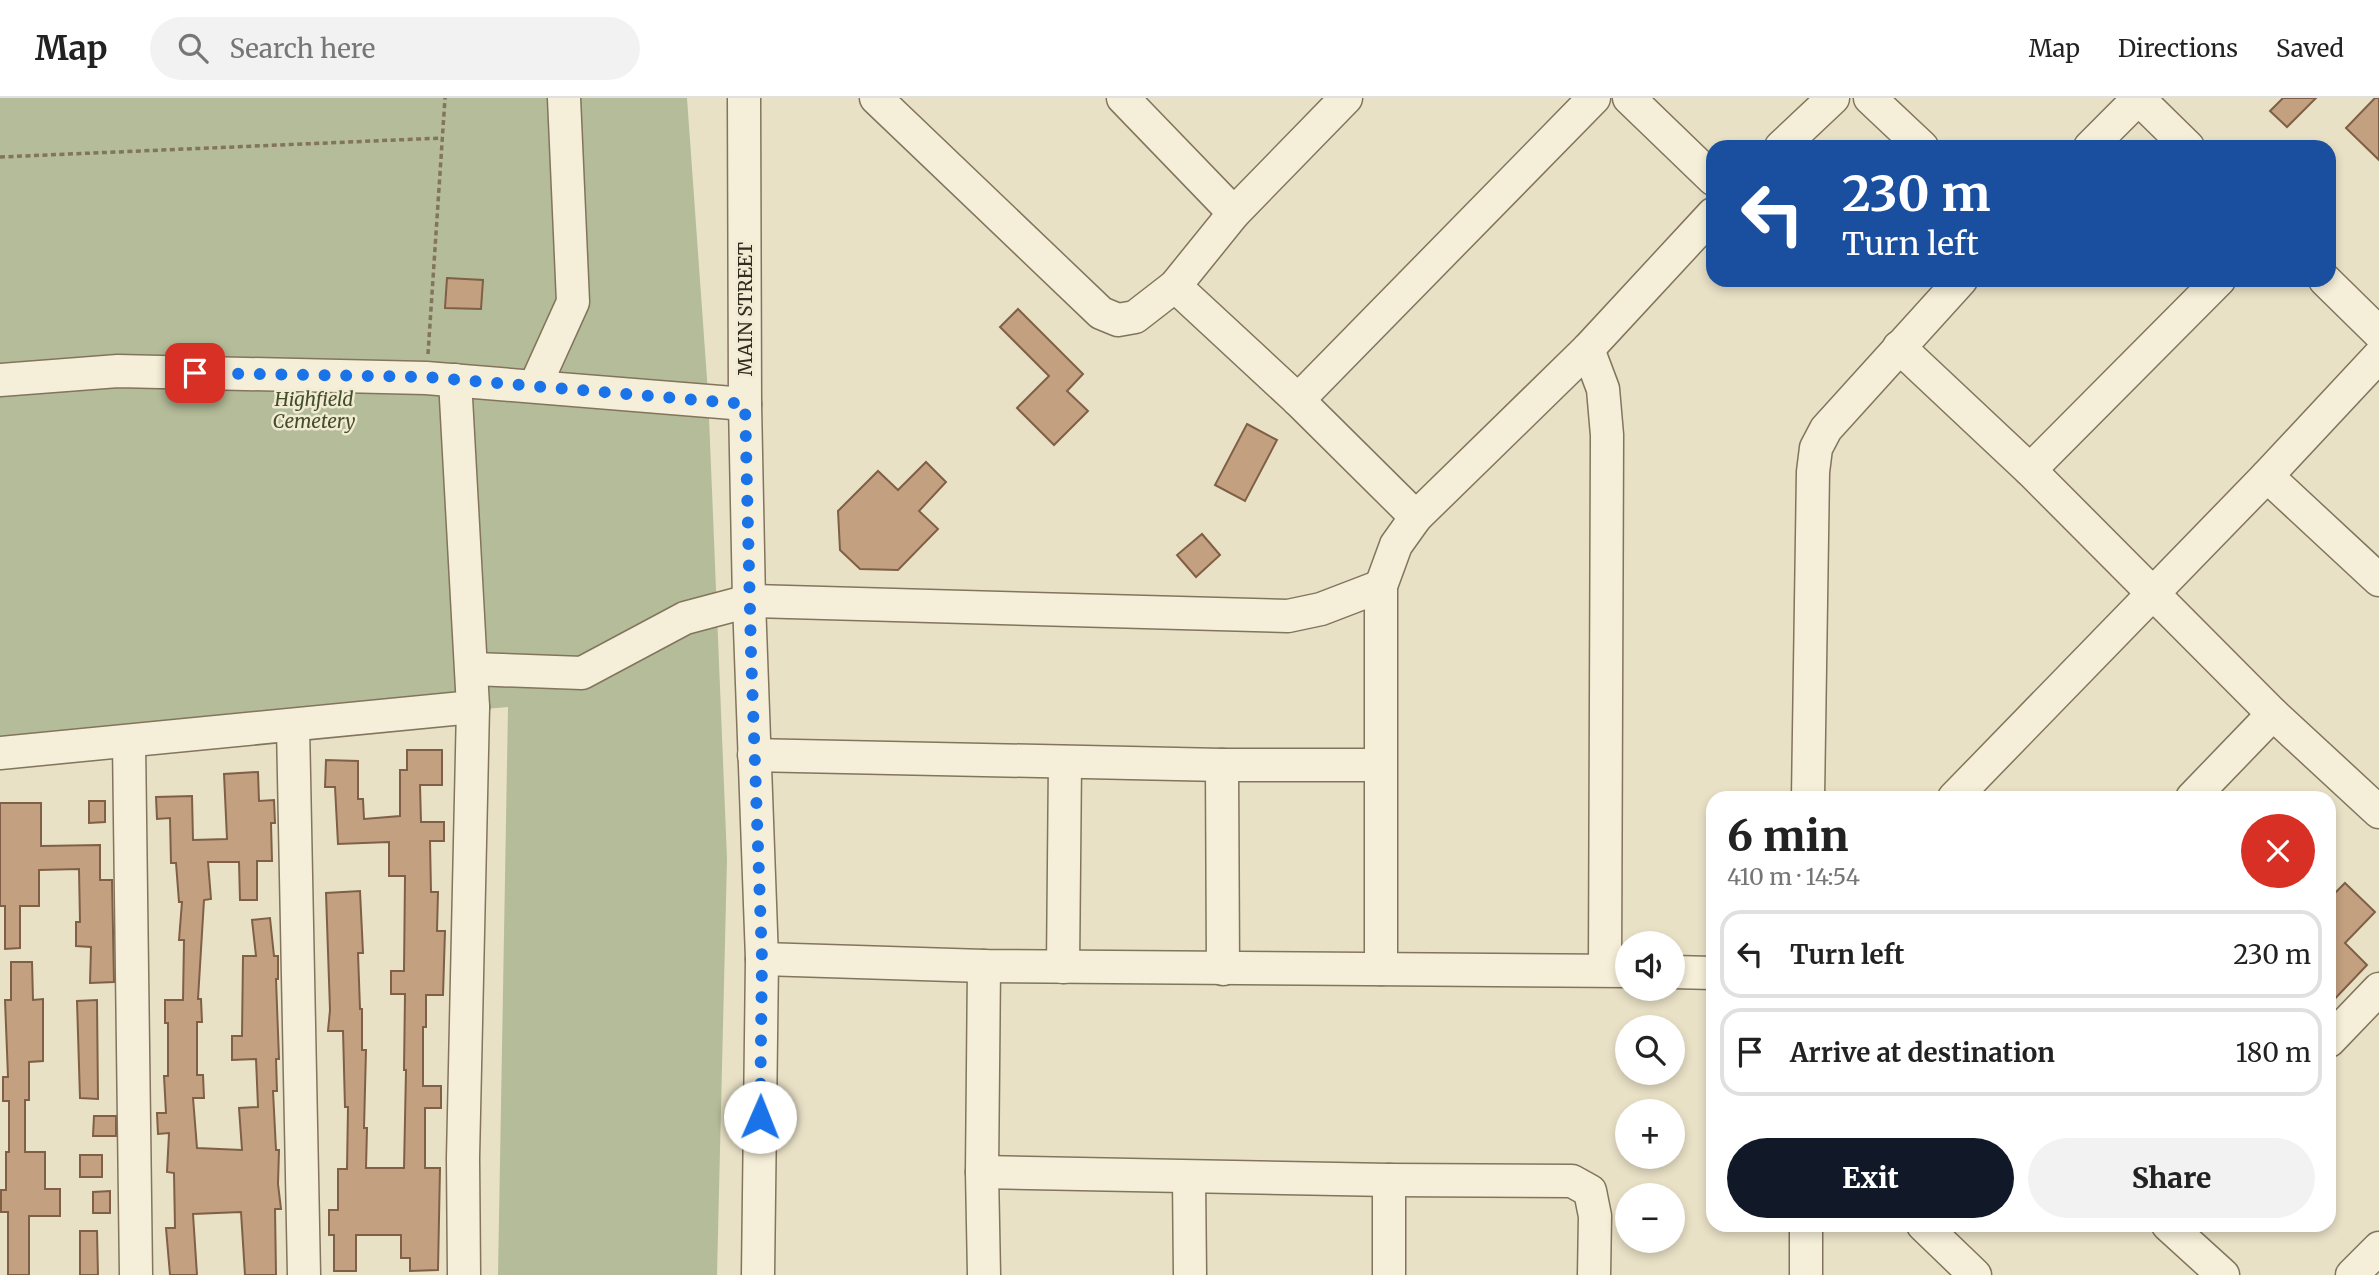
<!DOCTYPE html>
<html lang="en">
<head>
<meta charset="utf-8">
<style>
  body { margin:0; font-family:Merriweather,serif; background:#f2f2f2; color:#222; height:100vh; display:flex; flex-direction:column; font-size:26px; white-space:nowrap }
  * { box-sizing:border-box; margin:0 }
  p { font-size:23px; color:#767676 }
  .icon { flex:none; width:38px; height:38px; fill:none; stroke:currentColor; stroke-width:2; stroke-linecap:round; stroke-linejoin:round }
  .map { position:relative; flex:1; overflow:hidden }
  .drawer { position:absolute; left:1706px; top:693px; width:630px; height:441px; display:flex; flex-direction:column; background:#fff; border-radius:21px; box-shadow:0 4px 10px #0003 }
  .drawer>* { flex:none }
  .guide { position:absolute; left:1706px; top:42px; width:630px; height:147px; border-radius:21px; box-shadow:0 4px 10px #0003; background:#1a4fa0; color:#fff; overflow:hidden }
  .buttons { position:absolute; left:1615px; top:833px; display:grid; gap:14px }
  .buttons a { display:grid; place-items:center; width:70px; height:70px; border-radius:50%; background:#fff; box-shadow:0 4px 10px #0003; font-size:35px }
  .pin { position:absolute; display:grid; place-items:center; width:60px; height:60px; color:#fff; margin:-30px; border-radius:14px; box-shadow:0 4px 10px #0006 }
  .me { position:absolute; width:77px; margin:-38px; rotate:1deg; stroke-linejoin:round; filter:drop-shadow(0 0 5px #0008) }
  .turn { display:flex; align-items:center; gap:24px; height:147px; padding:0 21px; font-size:32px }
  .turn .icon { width:91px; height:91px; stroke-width:2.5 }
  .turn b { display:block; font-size:49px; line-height:60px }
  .round { display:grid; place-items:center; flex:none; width:74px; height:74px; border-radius:37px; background:#f2f2f2 }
  .summary { display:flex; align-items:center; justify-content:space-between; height:119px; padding:0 21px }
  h1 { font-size:42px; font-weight:800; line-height:52px }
  .button { display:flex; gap:14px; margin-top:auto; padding:14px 21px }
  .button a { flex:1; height:80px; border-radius:42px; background:#111827; color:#fff; font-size:28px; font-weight:800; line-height:80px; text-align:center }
  .button a+a { background:#f2f2f2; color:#222 }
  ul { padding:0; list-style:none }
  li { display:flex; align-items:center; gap:21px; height:88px; margin:0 14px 10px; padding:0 7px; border:4px solid #e0e0e0; border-radius:21px }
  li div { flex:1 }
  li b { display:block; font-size:26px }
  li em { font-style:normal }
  header { display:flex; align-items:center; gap:42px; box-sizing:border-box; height:98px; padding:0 35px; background:#fff; border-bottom:2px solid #e0e0e0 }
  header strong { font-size:33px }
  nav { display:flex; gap:38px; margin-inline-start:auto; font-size:24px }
  .search { width:490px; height:63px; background:#f2f2f2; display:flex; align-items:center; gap:18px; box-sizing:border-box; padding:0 24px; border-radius:38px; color:#767676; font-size:26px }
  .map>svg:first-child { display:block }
  .cemetery { fill:#b5bc99 }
  .building { fill:#c3a07f; stroke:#7f6046; stroke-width:2 }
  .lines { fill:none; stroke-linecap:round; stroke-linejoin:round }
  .minor-casing { stroke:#82745d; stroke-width:35 }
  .path { stroke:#82745d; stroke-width:3.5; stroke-dasharray:5 3.5; stroke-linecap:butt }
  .minor { stroke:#f5eed8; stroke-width:32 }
  .route { stroke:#1a73e8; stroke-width:12; stroke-dasharray:0 21.6 }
  .labels { text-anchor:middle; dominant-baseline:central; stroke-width:5; stroke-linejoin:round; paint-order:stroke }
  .street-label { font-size:19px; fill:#342b20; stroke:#f1ebd4 }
  .park-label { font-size:19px; font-style:italic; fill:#424e28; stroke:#f1ebd4 }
</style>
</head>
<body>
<header>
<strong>Map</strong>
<div class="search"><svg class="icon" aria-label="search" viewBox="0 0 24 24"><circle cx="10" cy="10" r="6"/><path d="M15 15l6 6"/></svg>Search here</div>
<nav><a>Map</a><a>Directions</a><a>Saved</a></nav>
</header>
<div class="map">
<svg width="2379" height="1177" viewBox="0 0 2379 1177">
  <rect width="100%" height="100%" fill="#e9e1c6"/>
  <path class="cemetery" d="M0,0h687l21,295 19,466 -10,416h-219l10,-568 -372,33 -136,-3z"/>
  <g class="building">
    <path d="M2283,0h33l-29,29 -17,-16z"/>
    <path d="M2375,0h4v62l-33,-32z"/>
    <path d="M447,180l36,2 -2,29 -36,-1z"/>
    <path d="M1018,211l65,65 -16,17 21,20 -34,34 -37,-37 32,-32 -49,-49z"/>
    <path d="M1247,326l30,16 -32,61 -30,-16z"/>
    <path d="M926,364l20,20 -27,29 19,18 -40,41 -38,-1 -20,-19 -2,-39 40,-40 20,19z"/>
    <path d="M1202,436l18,21 -24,22 -19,-22z"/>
    <path d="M407,652h35v35h-22l1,37h23v19h-14l1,51h7l-1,39h8l-2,64h-17v32h-3v59h18v22h-16v60h15l-2,102 -28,1v-13h-9v-23h-45v36h-22v-36h-5v-25h9v-41h9l1,-62h-3l-2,-76h-15l2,-21 -4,-117 34,-2 3,62h-5l2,56h2v41h4l-2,78h3l-1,40h38l2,-98h-2l1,-76h-14v-23h13l1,-95h-16v-34l-51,2 -3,-57h-10l1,-27 32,1v38h5l1,20 36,-3v-46h7z"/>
    <path d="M258,674l1,29 15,-1 1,23h-4l1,38h-15v39h-17l-1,-38h-31l3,37 -7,1 -6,99h3l1,23h-5v53h6l1,23h-11l4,50 45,2 -3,-42 19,-1 -2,-48 -24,1v-24h10l1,-80h13l-4,-36 18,-2 4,38h4v23h-2l3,80h-3l1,32h-4l3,59h3l-1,34 3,25h-6l1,66h-31l-4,-63 -48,2 4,61h-27l-4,-47h9l-1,-55 -7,-1 2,-39 -11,1 -1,-21h9l-2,-37h4v-53h-3v-23h18l1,-60h-5l3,-38h-3l-3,-39h-5l-1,-45 -13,1 -1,-22 36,-1 1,44 34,-1 -3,-65z"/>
    <path d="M89,703h16v21l-16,1z"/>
    <path d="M0,705h41v43l59,-1v35h12l2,102 -24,1 1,-36 -15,-1v-24h4l-1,-53 -40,1v36h-19v42l-15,1v-43h-5z"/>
    <path d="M2345,785l30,29 -30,31 22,22 -38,40v-106z"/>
    <path d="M11,864h21l1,38 10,-1v62l-14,1v38h-4v52h20v37h15v27h-31v59h-21v-63h-7v-22h5v-38h3v-51h-6v-24h5l-3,-77h6z"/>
    <path d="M97,902l1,99 -18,-1 -3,-97z"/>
    <path d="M94,1018h22v20h-23z"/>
    <rect x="80" y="1057" width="22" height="22"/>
    <path d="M110,1093v22h-17v-21z"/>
    <path d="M80,1133h17l1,44h-18z"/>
  </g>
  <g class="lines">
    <defs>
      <g id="minor">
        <path d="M744,0l1,306 4,197 13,358 -4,316"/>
        <path d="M876,0l225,215 17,7 17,-3 40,-31 59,-73 112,-115"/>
        <path d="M1123,0l111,115"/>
        <path d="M1629,0l84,81"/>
        <path d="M1870,0l52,49"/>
        <path d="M2138,0l50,49"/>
        <path d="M1781,49l52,-49"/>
        <path d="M2090,49l49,-49"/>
        <path d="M2325,182l54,53"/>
        <path d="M1175,188l123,114 118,117"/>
        <path d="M1899,249l131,123 243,244 106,98"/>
        <path d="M1588,251l15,40 4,46 -2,535"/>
        <path d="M0,282l118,-9 308,7 319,26"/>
        <path d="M455,282l18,327 -10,451 1,117"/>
        <path d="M535,288l38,-84 -9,-204"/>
        <path d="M1298,302l296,-302"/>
        <path d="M2030,372l189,-190"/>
        <path d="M2267,378l112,104"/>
        <path d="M472,571l110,4 103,-55 64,-17 539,15 33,-7 60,-23"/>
        <path d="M293,628l11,549"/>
        <path d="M129,644l7,533"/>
        <path d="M0,655l473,-46"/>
        <path d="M754,657l468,10h158"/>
        <path d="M1222,667l1,204"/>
        <path d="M1808,700l5,-326 3,-24 10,-19 135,-149"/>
        <path d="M1954,700l313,-322 112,-120"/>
        <path d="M2192,700l81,-84"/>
        <path d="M762,861l222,7 644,5"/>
        <path d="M984,868l-2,206 2,103"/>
        <path d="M1063,869l2,-205"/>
        <path d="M1381,871v-383l15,-41 20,-28 172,-168 125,-135"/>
        <path d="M1673,874l40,1"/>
        <path d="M2329,943l50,-52"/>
        <path d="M982,1074l407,8 183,1 18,10 5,25 -1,59"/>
        <path d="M1189,1079l1,98"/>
        <path d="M1806,1127v50"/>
        <path d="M1923,1127l52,50"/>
        <path d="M2168,1127l55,50"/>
        <path d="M1389,1177v-95"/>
        <path d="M2352,1177l27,-27"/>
      </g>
    </defs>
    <use href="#minor" class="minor-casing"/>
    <g class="path">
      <path d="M0,59l442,-19"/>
      <path d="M428,256l17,-256"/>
    </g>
    <use href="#minor" class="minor"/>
  </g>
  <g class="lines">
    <path class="route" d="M195,275l231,4 319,27 6,248 11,307 -2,158"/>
  </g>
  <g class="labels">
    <g class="street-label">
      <text transform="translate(745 211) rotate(-90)">MAIN STREET</text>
    </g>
    <g class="park-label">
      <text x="314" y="301">Highfield<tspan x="314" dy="22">Cemetery</tspan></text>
    </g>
  </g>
</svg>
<div class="buttons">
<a><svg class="icon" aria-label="sound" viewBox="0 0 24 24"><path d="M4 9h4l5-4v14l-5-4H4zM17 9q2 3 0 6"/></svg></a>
<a><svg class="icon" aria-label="search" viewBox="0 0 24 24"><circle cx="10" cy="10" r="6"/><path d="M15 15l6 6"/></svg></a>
<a>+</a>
<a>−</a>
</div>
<div class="pin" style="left:195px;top:275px;background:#d93025"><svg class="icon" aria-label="arrive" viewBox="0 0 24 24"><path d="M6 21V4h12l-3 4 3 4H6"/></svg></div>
<svg class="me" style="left:760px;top:1019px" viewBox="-20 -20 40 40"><circle r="19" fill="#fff"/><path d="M0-13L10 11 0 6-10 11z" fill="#1a73e8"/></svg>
<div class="guide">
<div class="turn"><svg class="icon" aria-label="left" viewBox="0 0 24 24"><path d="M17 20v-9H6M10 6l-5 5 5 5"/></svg><div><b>230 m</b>Turn left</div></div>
</div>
<section class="drawer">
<div class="summary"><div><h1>6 min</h1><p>410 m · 14:54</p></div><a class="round" style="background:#d93025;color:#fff"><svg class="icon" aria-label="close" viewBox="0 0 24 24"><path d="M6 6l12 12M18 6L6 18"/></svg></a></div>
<ul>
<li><svg class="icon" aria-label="left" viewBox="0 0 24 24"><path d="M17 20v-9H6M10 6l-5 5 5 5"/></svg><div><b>Turn left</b></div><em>230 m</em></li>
<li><svg class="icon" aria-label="arrive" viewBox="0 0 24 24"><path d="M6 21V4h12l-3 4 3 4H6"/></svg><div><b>Arrive at destination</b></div><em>180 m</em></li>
</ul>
<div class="button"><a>Exit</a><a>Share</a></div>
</section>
</div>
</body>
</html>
